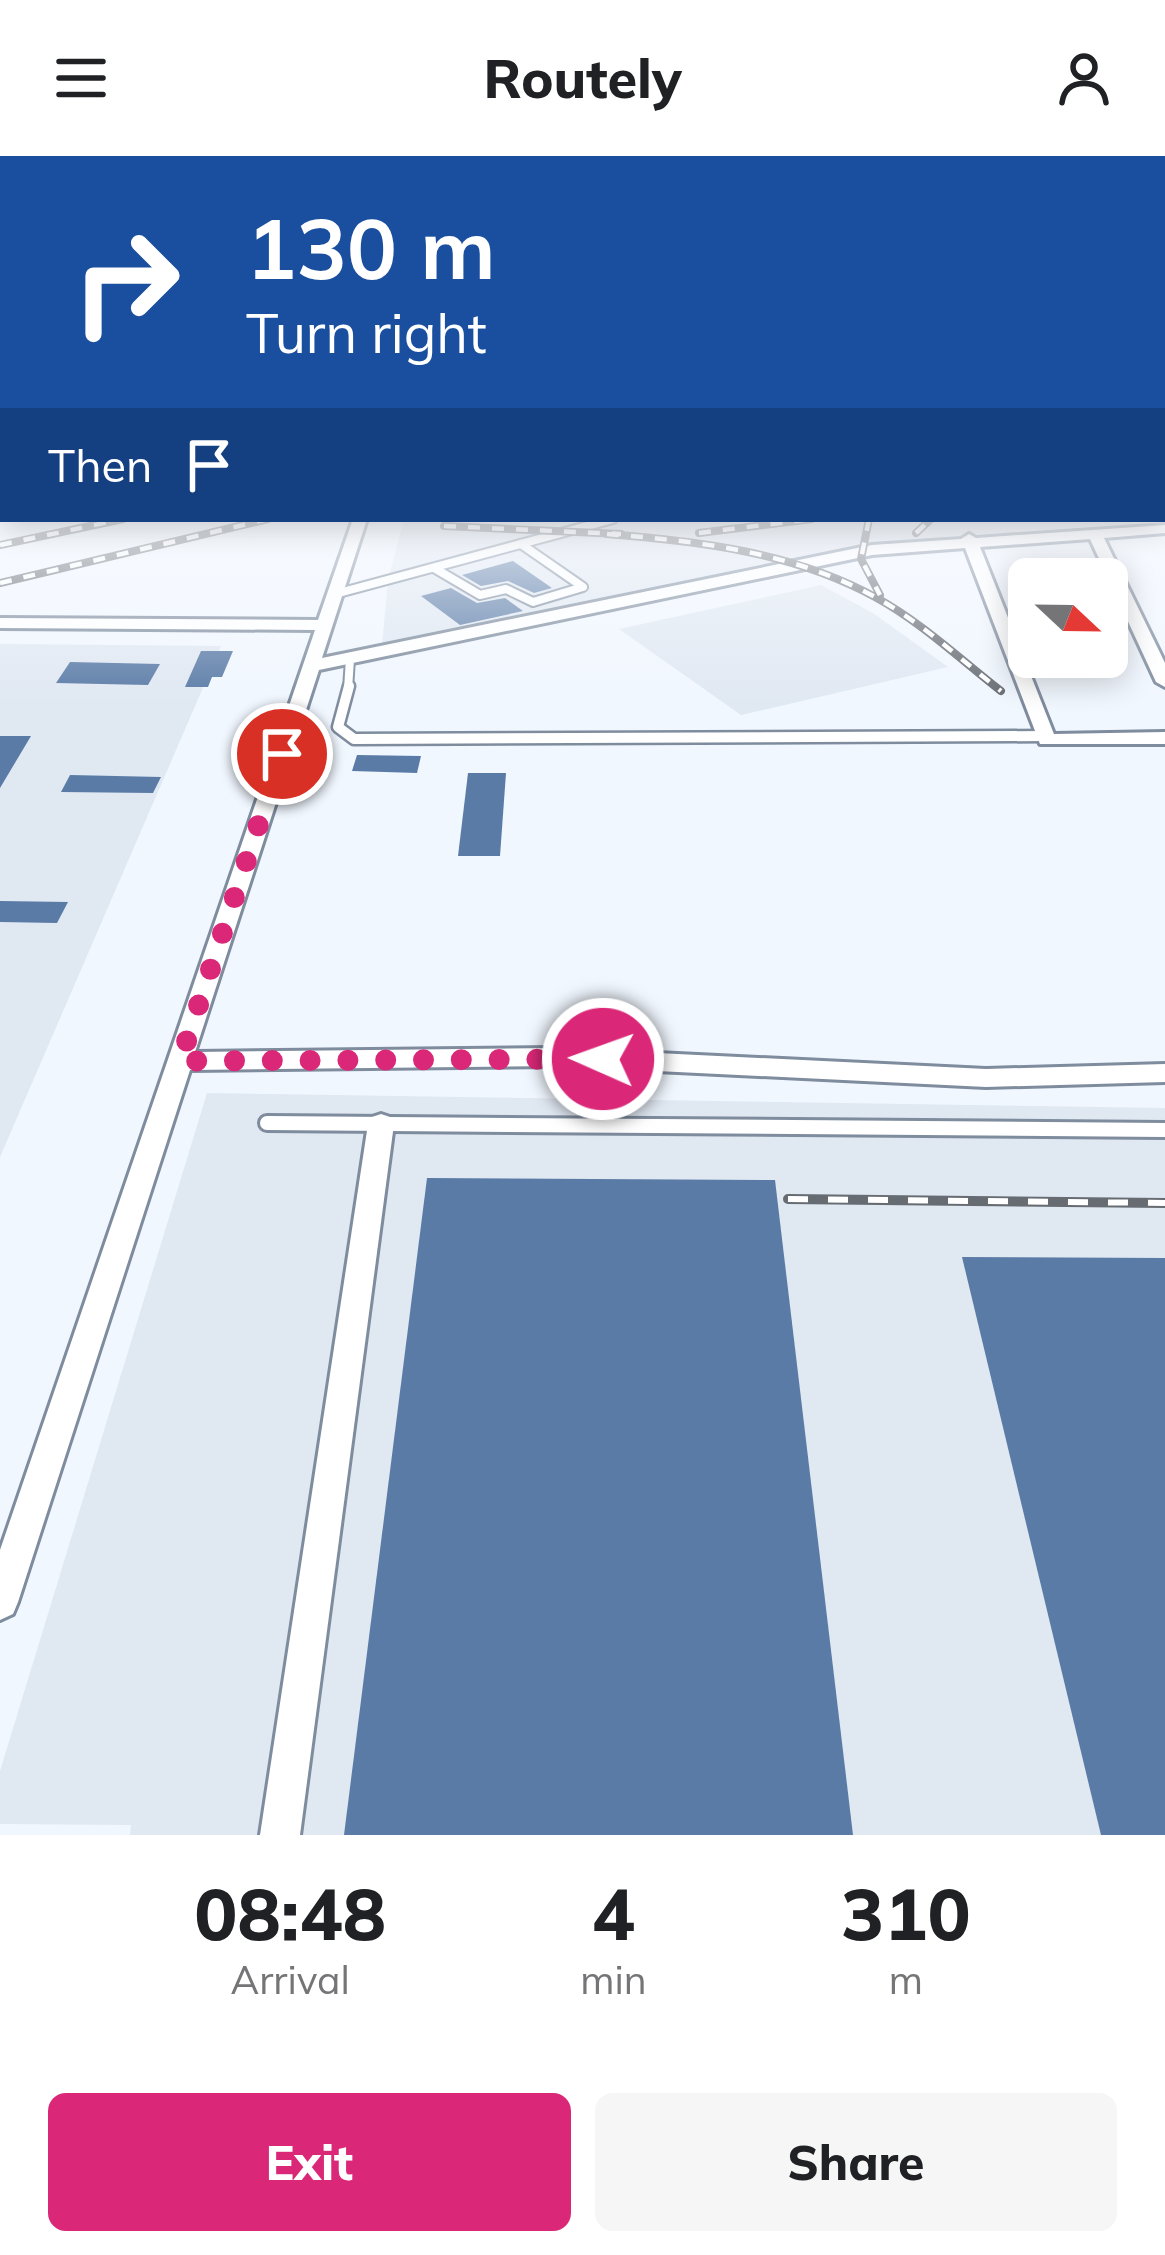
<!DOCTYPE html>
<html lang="en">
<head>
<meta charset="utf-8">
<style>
  body { margin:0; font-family:Mulish,sans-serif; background:#f6f6f6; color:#202124; height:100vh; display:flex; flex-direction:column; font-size:45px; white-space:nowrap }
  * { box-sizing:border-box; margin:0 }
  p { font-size:39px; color:#757577 }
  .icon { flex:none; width:66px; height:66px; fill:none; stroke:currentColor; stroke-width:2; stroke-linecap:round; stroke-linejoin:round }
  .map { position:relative; height:1679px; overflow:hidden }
  .drawer { display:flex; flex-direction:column; background:#fff; flex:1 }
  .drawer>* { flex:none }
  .guide { position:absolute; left:0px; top:0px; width:1167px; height:366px; box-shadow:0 6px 30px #0003; background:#1a4fa0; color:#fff; overflow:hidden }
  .needle { width:78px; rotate:112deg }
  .tools { position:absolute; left:1008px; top:402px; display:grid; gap:24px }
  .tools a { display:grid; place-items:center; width:120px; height:120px; border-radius:18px; background:#fff; box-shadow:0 6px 30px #0003; font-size:60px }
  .pin { position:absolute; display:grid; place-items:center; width:102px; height:102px; color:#fff; margin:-51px; border:6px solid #fff; border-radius:50%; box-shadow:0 3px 12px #0007 }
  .me { position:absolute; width:132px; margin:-66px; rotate:272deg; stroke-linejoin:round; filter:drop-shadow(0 0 9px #0008) }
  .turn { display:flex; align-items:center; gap:42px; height:252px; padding:0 48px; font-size:54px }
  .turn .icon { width:156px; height:156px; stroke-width:2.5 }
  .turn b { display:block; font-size:84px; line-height:102px }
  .then { display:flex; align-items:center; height:114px; padding:0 48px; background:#0003; gap:24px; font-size:45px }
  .eta { display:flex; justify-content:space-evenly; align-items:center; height:204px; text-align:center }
  .eta b { font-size:72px; font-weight:800; line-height:84px }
  .action { display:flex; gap:24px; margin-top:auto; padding:24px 48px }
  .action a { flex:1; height:138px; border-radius:18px; background:#db2777; color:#fff; font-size:48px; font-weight:800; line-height:138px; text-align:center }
  .action a+a { background:#f6f6f6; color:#202124 }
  header { display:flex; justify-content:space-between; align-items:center; height:156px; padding:0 48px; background:#fff; font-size:54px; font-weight:800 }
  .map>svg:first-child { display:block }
  .built { fill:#e0e8f2 }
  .building { fill:#5a7ba6 }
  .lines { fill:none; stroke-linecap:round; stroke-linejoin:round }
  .service-far2-casing { stroke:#7e8c9e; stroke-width:12 }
  .service-far1-casing { stroke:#7e8c9e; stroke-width:15 }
  .service-casing { stroke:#7e8c9e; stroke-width:20 }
  .minor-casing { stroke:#7e8c9e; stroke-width:6 }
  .service-far2 { stroke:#fff; stroke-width:8 }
  .service-far1 { stroke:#fff; stroke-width:10 }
  .service { stroke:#fff; stroke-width:14 }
  .minor { fill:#fff; fill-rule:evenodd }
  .rail-far1-casing { stroke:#676c73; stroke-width:8 }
  .rail-casing { stroke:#676c73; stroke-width:10 }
  .rail-far1 { stroke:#fff; stroke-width:4.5; stroke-dasharray:12; stroke-linecap:butt }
  .rail { stroke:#fff; stroke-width:6; stroke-dasharray:20; stroke-linecap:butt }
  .route { stroke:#db2777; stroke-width:21; stroke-dasharray:0 37.8 }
</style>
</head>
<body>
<header><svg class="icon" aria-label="menu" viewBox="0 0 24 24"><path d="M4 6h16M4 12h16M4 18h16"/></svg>Routely<svg class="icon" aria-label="person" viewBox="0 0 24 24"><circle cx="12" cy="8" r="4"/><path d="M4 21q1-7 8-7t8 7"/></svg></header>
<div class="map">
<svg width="1165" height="1679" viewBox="0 0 1165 1679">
  <rect width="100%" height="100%" fill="#f1f7ff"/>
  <g class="built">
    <path d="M1165,314v52l-213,14 -166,24 -404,86 6,-66 16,-61h760z"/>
    <path d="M821,429l52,28 75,54 -207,48 -122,-86z"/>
    <path d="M0,488l221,2 -221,511z"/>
    <path d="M207,937l958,15v727h-1035l1,-10 -131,-1v-53z"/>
  </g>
  <g class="building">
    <path d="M513,405l39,27 -18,5 -26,-12 -27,5 -19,-11z"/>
    <path d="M451,432l26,15 28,-5 18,13 -63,14 -39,-29z"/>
    <path d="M201,495h32l-11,26h-10l-4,10h-23z"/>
    <path d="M70,506l90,2 -12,21 -92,-2z"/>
    <path d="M0,580h31l-31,52z"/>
    <path d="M357,599l64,1 -4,17 -65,-2z"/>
    <path d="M468,617h38l-6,83h-42z"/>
    <path d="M70,619l91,2 -8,16 -92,-1z"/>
    <path d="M0,745l68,1 -11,21 -57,-1z"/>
    <path d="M427,1022l348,2 78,655h-509z"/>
    <path d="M962,1101l203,1v577h-64z"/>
  </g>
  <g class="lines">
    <defs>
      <g id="service-far2">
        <path d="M434,412l46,27 26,-6 27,13 50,-15 -62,-43"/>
        <path d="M335,438l278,-75"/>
        <path d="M348,533l2,-30"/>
      </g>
      <path id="service-far1" d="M349,530l-11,41 16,12 691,-3"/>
      <path id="service" d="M267,967l898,7"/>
      <g id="minor">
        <path d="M353,363h14l-45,139 550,-113 89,-6 8,-5 7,4 189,-13v8l-61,5 61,125v24l-9,-5 -66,-143 -110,8 74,187 111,-2v12h-125l-75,-196 -93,7 -553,115 -124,382 360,-4 431,21 179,-5v18l-179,5 -431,-21 -365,4 -172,532 -5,12 -13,6v-70l315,-920 -315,-2v-10l318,2z"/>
        <path d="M381,958l9,3 4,7 -94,711h-40l108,-711 4,-7z"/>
      </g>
    </defs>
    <use href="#service-far2" class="service-far2-casing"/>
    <use href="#service-far1" class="service-far1-casing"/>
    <use href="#service" class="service-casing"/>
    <use href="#minor" class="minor-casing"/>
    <use href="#service-far2" class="service-far2"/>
    <use href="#service-far1" class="service-far1"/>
    <use href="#service" class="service"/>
    <use href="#minor" class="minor"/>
    <defs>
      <g id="rail-far1">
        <path d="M869,363l-8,40 19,36"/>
        <path d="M444,370l177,8"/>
        <path d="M699,377l113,-14"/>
        <path d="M916,377l15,-14"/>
        <path d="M607,378c91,7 186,18 268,63 46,25 85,62 126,94"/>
        <path d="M0,389l123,-26"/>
        <path d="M0,427l268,-64"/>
      </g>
      <path id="rail" d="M788,1043l377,4"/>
    </defs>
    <use href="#rail-far1" class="rail-far1-casing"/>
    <use href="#rail" class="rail-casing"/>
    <use href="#rail-far1" class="rail-far1"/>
    <use href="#rail" class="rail"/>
  </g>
  <linearGradient id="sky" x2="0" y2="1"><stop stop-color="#7dacdd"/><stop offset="0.57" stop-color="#f9fbff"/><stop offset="1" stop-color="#f9fbff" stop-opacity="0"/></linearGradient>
  <rect width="1165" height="549" fill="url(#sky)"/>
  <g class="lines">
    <path class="route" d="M282,598l-102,307 423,-2"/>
  </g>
</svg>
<div class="tools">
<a><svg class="needle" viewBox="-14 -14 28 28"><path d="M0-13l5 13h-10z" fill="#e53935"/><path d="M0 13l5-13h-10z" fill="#757577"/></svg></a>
</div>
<div class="pin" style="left:282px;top:598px;background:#d93025"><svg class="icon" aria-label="arrive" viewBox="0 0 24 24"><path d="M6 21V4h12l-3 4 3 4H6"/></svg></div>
<svg class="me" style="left:603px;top:903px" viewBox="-20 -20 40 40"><circle r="17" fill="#db2777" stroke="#fff" stroke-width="3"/><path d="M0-11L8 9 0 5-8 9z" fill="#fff"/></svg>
<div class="guide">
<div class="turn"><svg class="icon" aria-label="right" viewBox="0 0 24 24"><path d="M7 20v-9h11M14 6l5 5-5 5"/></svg><div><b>130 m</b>Turn right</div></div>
<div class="then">Then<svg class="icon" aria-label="arrive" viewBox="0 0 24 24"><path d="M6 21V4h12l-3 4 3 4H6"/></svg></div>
</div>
</div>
<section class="drawer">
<div class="eta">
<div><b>08:48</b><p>Arrival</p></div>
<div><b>4</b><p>min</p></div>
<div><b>310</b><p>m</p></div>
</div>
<div class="action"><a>Exit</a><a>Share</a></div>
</section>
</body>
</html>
